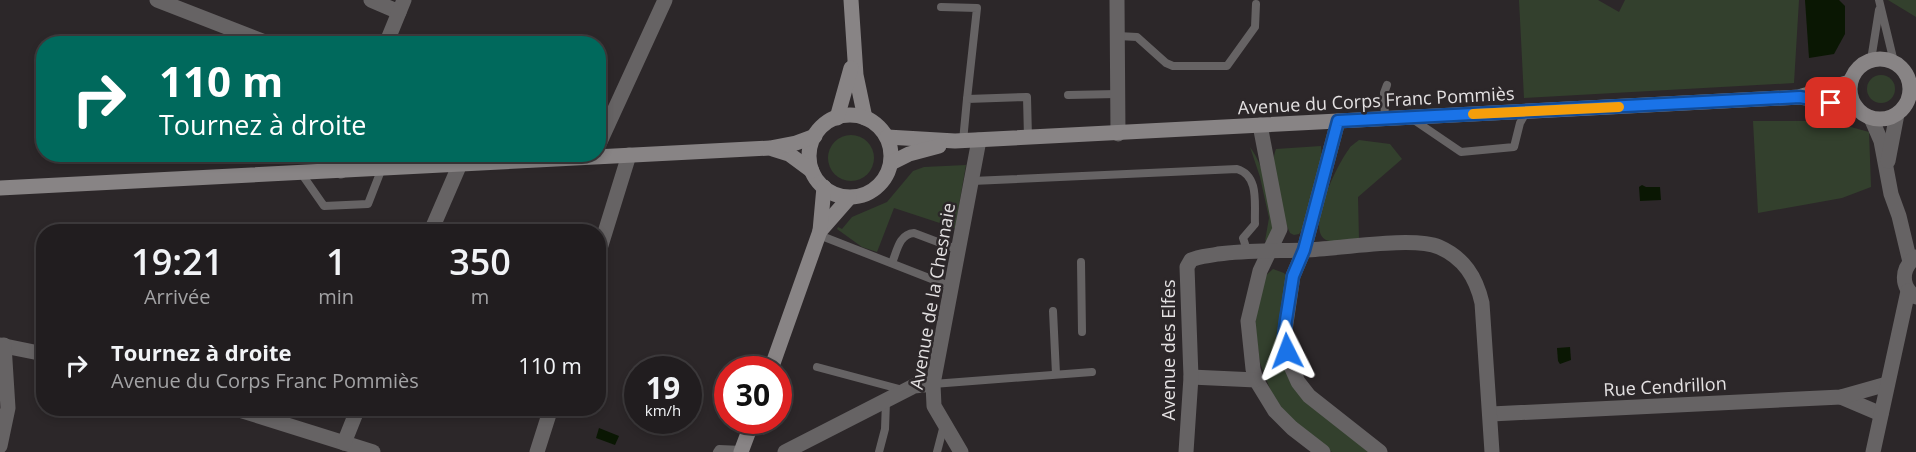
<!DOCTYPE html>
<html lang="fr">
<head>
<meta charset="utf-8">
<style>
  body { margin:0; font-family:"Open Sans",sans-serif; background:#2d2a2c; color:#f1f3f6; height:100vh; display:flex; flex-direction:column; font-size:22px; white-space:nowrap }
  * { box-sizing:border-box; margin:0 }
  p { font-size:20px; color:#a2a2a4 }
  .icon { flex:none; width:33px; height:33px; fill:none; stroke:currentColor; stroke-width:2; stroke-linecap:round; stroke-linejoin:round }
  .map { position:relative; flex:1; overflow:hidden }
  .sheet { position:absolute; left:36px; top:224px; width:570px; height:192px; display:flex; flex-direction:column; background:#211d1f; border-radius:24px; box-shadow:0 3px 9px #0003,0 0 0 2px #3e3b3d }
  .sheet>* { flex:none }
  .banner { position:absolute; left:36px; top:36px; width:570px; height:126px; border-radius:24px; box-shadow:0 3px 9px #0003,0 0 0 2px #3e3b3d; background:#00695c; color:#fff; overflow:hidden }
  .speed { position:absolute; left:624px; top:356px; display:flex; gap:12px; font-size:30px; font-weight:700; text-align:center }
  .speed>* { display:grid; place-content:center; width:78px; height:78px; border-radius:50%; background:#211d1f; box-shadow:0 3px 9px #0003,0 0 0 2px #3e3b3d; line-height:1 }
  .speed small { font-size:15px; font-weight:400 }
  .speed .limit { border:9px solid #d22; background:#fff; color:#111 }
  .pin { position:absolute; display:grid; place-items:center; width:51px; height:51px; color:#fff; margin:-26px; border-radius:12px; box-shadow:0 3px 9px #0006 }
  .me { position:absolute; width:66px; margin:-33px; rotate:357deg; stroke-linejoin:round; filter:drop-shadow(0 0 4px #0008) }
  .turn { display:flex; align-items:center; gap:21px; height:126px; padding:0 24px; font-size:27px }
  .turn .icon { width:78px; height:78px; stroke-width:2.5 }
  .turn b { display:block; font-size:42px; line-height:51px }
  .eta { display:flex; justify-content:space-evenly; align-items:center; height:102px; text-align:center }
  .eta b { font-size:36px; font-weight:600; line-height:42px }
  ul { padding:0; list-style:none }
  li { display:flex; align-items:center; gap:18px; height:78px; padding:0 24px }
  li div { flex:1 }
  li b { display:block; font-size:22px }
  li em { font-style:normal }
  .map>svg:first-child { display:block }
  .green { fill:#33402d }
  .water { fill:#0a1703 }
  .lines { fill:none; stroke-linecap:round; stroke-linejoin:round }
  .lane { stroke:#666364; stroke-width:8 }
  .street { stroke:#666364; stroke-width:15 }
  .secondary { stroke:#888485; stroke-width:15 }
  .route-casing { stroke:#114b97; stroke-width:15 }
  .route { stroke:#1a73e8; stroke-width:10 }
  .slow { stroke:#f59e0b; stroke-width:10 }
  .labels { text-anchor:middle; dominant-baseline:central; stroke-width:5; stroke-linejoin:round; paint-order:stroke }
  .street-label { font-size:18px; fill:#e4e1e2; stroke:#2c2729 }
</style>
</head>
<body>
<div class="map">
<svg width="1916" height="452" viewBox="0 0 1916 452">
  <rect width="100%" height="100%" fill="#2c2729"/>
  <g class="green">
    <path d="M1519,0h79l21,12 6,-12h174l-5,83 -270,15z"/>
    <path d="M1888,0h28v17z"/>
    <circle cx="1881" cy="89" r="14"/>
    <path d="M1753,121h76l40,11 2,55 -29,11 -84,15z"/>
    <circle cx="851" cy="158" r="23"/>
    <path d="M1359,140l31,4 12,15 -44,38 1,43c-10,1 -24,4 -33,0 -21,-11 12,-77 23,-91 2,-4 7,-6 10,-9z"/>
    <path d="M1321,146l1,13 -19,70 -4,5 -5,1 -4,-2 -3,-7c-5,-20 -19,-58 -11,-77z"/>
    <path d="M1250,147c18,25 20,57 23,88l-8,6 4,-23 -9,-41z"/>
    <path d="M966,165l-11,63 -61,-20 -17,44 -15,-5 -25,-18 1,-2 4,2 10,-12 35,-15 26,-31 11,-4z"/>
    <path d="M1273,269l11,4 3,4 -1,94 85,81h-39l-43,-34 -17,-24 -12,-31 -5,-40 9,-46z"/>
  </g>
  <g class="water">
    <path d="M1805,0h34l6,6v28l-11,20 -25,4z"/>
    <path d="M1642,185l4,2h14l1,13 -21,1 -1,-14z"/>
    <path d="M1570,347l1,13 -11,4 -2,-3 -1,-13z"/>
    <path d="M599,428l20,8 -4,9 -19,-7z"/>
  </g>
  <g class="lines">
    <g class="lane">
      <path d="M1879,0l15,62"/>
      <path d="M941,7l36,1 -10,91"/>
      <path d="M1118,36l19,1 29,26 7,3h54l28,-39 1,-23"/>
      <path d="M1871,60l8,-50"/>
      <path d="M1068,95l49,-1"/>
      <path d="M1411,118l50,34 53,-5 6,-24 7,-12"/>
      <path d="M1385,119l-1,-26 3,-8"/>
      <path d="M963,141l4,-42 60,-2 1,41"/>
      <path d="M301,173l23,33 44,-2 14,-36"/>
      <path d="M972,181l265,-12c23,7 17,36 18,55l-12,14 4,12"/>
      <path d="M819,235l133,52"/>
      <path d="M1081,262l1,70"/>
      <path d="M892,263c5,-12 7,-29 22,-30l45,17"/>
      <path d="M1053,311l3,63"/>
      <path d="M817,367l86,23"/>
      <path d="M933,384l159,-12"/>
      <path d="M717,452l2,-3 23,1"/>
      <path d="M879,452l6,-23 1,-28"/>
      <path d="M937,452l7,-27"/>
    </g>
    <g class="street">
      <path d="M157,0l113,44"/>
      <path d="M371,0l28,12"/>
      <path d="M1117,0l1,134"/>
      <path d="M386,44l18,-44"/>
      <path d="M1871,118l10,23 10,53 8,22 11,46"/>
      <path d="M1338,121l-34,129 -11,26 -9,61 6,27 8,18 11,14 71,56"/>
      <path d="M1260,125l20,104 -20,42 -12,50 5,48 3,11 19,31 17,17 31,24"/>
      <path d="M598,146l67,-146"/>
      <path d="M1888,161l9,-47"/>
      <path d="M341,171l5,-17"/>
      <path d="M431,231l29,-67"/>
      <path d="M598,255l31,-100"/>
      <path d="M1916,257c-15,11 -16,30 0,40"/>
      <path d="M0,345l44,9"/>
      <path d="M1191,377l65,3"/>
      <path d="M1841,397l40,17"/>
      <path d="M233,408l140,44"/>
      <path d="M1491,414l350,-17 46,-13"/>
      <path d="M344,443l14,-35"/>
      <path d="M0,446l8,-38 -4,-63"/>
      <path d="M537,452l14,-44"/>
      <path d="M785,452l129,-66 19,-2"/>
      <path d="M961,452l-27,-46 -1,-22 46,-244"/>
      <path d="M1186,452l5,-75 -4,-110 4,-7c8,-4 18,-4 27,-6 30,-4 58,-3 88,-4 31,-1 107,-14 133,-3 25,11 37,30 43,56l10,149"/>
      <path d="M1873,452l35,-161"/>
    </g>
    <g class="secondary">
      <path d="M851,0l5,75 9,43"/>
      <circle cx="1880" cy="89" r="30"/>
      <path d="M1802,96l48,-14"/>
      <circle cx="850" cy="156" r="41"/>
      <path d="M837,118l14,-50"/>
      <path d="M887,137l68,4 845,-44 55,9"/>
      <path d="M773,149l16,5 23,17"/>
      <path d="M891,163l18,-9 30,-8"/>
      <path d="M0,188l770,-40 26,-5 19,-7"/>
      <path d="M820,231l29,-33"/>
      <path d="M771,369l49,-138 4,-44"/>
      <path d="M741,452l12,-32"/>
    </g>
  </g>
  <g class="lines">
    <defs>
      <path id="route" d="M1287,351l-3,-14 2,-17 7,-44 11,-26 34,-129 462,-24 31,6"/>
    </defs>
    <use href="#route" class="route-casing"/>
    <use href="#route" class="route"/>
    <path class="slow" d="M1473,114l146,-7"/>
  </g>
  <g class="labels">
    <g class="street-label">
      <text transform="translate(1376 100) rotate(-3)">Avenue du Corps Franc Pommiès</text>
      <text transform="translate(932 296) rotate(-80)">Avenue de la Chesnaie</text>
      <text transform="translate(1168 350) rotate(-90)">Avenue des Elfes</text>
      <text transform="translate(1665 386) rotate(-3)">Rue Cendrillon</text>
    </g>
  </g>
</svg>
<div class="speed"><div>19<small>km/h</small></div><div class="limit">30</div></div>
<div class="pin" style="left:1831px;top:103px;background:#d93025"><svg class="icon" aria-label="arrive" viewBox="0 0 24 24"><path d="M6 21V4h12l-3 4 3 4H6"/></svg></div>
<svg class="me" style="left:1287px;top:351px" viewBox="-20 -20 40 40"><path d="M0-17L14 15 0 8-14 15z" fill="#1a73e8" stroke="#fff" stroke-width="4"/></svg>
<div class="banner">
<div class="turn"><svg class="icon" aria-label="right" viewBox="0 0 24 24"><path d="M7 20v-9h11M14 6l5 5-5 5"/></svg><div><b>110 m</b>Tournez à droite</div></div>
</div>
<section class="sheet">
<div class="eta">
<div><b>19:21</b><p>Arrivée</p></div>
<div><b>1</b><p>min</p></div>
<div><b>350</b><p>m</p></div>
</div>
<ul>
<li><svg class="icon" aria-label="right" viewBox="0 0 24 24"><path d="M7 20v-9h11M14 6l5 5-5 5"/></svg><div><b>Tournez à droite</b><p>Avenue du Corps Franc Pommiès</p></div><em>110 m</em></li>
</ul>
</section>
</div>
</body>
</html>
